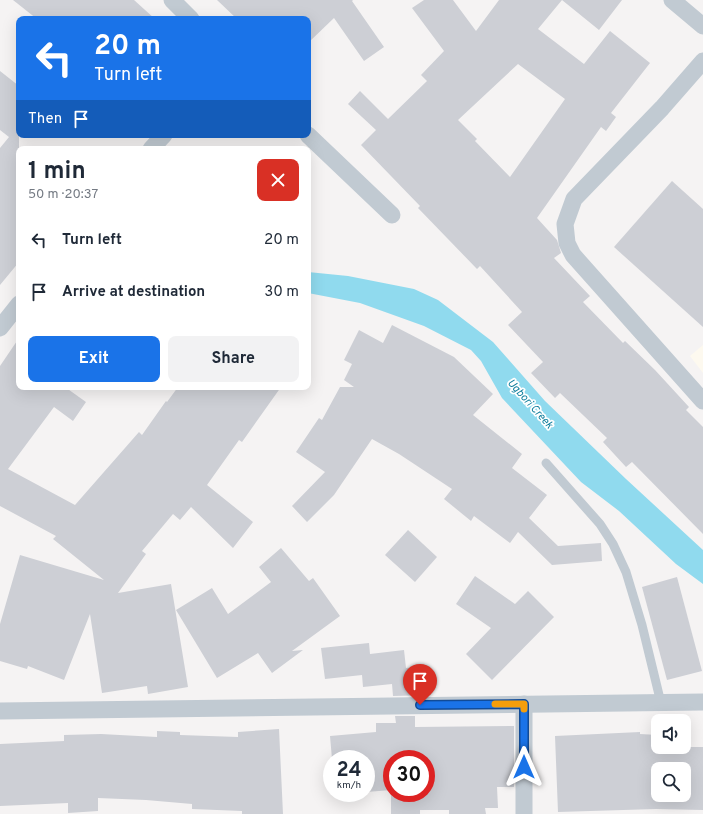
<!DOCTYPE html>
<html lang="en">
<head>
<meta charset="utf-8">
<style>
  body { margin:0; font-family:Overpass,sans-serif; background:#f2f2f3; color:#1f2937; height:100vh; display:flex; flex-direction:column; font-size:15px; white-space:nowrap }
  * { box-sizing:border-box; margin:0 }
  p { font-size:13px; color:#747a83 }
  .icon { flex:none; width:22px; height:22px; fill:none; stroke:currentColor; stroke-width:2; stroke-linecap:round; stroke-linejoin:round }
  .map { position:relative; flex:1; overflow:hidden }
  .panel { position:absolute; left:16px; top:146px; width:295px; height:244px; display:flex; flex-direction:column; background:#fff; border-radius:8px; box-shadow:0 4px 16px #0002 }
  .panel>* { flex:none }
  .banner { position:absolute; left:16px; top:16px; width:295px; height:122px; border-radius:8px; box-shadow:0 4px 16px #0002; background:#1a73e8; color:#fff; overflow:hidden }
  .controls { position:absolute; left:651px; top:714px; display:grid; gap:8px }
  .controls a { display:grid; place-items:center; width:40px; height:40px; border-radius:8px; background:#fff; box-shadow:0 4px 16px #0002; font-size:20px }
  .speed { position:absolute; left:323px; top:750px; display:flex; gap:8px; font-size:20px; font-weight:700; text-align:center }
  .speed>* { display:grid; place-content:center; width:52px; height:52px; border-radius:50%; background:#fff; box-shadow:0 4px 16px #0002; line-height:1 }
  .speed small { font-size:10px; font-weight:400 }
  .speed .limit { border:6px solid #d22; background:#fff; color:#111 }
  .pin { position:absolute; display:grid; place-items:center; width:34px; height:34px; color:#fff; margin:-41px -17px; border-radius:50% 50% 50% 0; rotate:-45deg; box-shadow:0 0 4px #0007 }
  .pin .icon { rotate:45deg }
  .me { position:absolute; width:44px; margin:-22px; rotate:0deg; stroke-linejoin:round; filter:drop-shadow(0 0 3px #0008) }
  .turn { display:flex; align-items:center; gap:14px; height:84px; padding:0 12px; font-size:18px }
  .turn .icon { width:52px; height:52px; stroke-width:2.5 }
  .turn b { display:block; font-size:28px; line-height:34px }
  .then { display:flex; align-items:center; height:38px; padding:0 12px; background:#0003; gap:8px; font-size:15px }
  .round { display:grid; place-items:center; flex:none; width:42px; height:42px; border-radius:8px; background:#f2f2f3 }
  .head { display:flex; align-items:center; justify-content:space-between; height:68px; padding:0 12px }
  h1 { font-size:24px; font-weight:700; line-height:30px }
  .primary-button { display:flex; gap:8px; margin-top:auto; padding:8px 12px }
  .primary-button a { flex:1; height:46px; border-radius:8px; background:#1a73e8; color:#fff; font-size:16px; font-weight:700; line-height:46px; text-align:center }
  .primary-button a+a { background:#f2f2f3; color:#1f2937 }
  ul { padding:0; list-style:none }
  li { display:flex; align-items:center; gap:12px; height:52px; padding:0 12px }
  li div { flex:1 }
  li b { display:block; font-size:15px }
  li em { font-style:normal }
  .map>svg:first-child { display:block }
  .commercial { fill:#fdf9ef }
  .water { fill:#90daee }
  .building { fill:#cdcfd5; fill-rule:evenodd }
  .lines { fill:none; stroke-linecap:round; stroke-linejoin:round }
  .lane { stroke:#c1cad2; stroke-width:9 }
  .street { stroke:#c1cad2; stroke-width:17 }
  .route-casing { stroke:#114b97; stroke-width:10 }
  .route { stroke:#1a73e8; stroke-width:7 }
  .slow { stroke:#f59e0b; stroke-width:7 }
  .labels { text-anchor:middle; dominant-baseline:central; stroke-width:3.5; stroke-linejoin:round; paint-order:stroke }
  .water-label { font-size:11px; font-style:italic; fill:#0c7c9b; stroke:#fff }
</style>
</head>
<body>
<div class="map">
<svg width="703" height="814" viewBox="0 0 703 814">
  <rect width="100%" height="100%" fill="#f5f3f3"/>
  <path class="commercial" d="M703,345v28l-13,-17z"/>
  <path class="water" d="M308,272l40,4 66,13 24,11 55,42 52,59 81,78 77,71v34l-27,-20 -57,-53 -38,-29 -79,-84 -21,-37 -10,-11 -47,-24 -64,-23 -52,-10z"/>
  <g class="building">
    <path d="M13,0h121l21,19h-118z"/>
    <path d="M217,0h136l-1,1 32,46 -20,14 -30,-43 -26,25v-24h-71z"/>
    <path d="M424,0h29l23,31 23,-31h123l-23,30 -37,-30 -24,29 46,35 26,-33 40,32 -39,50 5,4 -10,14 -5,-4 -64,91 20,22 4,13 -7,5 36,38 -7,6 40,41 2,-2 30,29 34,37 -3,3 17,17v107l-71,-72 -6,5 -23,-25 4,-4 -47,-45 -5,5 -24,-25 12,-11 -35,-37 14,-13 -42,-46 -3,3 -59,-61 2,-2 -59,-61 15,-15 -28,-26 12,-13 28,28 39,-38 -6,-6 23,-24 -32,-43zM518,64l47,35 -55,78 -35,-36 2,-2 -19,-19z"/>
    <path d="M0,71l19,15v176l-19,23v-137l9,-11 -9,-7z"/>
    <path d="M672,181l31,28v118l-89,-80z"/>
    <path d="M392,325l62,32 39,37 -20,21 49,39 -10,14 35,27 -18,23 29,28 43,-3 1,18 -50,4 -34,-33 -8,11 -36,-27 -3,5 -27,-22 8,-10 -53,-35 -27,-15 -38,56 -27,27 -15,-16 33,-34 -29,-20 23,-34 3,2 18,-33h14l-10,-7 8,-16 -8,-4 15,-30 24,13z"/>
    <path d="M19,338v49h46l21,15 -13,19 -19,-14 -46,62 67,36 64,-73 3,3 24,-34 1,1 11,-15h103l-39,55 -3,-2 -32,45 46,37 -20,26 -42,-41 -11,13 -7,-6 -31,37 4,3 -28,39 53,-9 17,103 -40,7 -1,-8 -45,7 -12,-79 -26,66 -36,-14 -1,3 -27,-8v-37l20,-69 84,25 -51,-41 3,-3 -56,-30v-140z"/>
    <path d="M408,530l29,27 -22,25 -30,-27z"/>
    <path d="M281,548l28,33 4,-3 27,38 -48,35 11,-1 -31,23 -14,-20 -41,25 -41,-68 36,-22 16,26 43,-32 -12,-15z"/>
    <path d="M475,576l40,28 13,-13 26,26 -62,63 -26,-26 25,-26 -35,-24z"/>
    <path d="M677,577l25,94 -35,9 -25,-93z"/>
    <path d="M369,643l1,11 34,-4 2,18 21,-2 4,29 -38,1 -1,-12 -29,3 -1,-12 -37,4 -4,-31z"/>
    <path d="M395,716h20v11l99,-1v61h-17l1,21h-13l1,6h-37v-4h-29v4h-29v-21h35v-34h-34v31l-26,2v-33h-34l-2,-23 46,-4v-9h20z"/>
    <path d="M279,729l4,85h-41v-3l-50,-2v-5l-46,-4 -48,-2v13l-30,2v-10l-68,3v-62l64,-3v-6l37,-1 56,3v-6l23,1v3l58,2v-5z"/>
    <path d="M640,732v2l18,1v12h45v63l-47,-1 -98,3 -3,-76zM658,769h26v26h-26z"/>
  </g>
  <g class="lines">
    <path class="lane" d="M546,463l54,61 13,20 13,28 16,53 19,78"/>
    <g class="street">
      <path d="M172,0l19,19"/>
      <path d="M672,0l31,26"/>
      <path d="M703,61l-41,47 -88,91 -9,25 2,19 6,12 130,146"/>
      <path d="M308,135l84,80"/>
      <path d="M151,149l13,-14"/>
      <path d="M0,328l19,-24"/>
      <path d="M524,704v110"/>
      <path d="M0,711l703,-9"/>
    </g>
  </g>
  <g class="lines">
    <defs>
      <path id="route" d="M420,705l104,-1v63"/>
    </defs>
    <use href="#route" class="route-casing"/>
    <use href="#route" class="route"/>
    <path class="slow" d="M495,704h29v5"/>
  </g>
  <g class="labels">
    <g class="water-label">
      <text transform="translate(530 404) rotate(48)">Ugbori Creek</text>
    </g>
  </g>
</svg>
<div class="controls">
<a><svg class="icon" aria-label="sound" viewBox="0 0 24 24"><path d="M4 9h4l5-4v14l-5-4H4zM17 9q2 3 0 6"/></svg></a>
<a><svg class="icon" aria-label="search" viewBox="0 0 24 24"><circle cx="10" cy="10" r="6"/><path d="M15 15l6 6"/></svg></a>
</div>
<div class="speed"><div>24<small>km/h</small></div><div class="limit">30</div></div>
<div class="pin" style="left:420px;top:705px;background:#d93025"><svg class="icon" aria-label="arrive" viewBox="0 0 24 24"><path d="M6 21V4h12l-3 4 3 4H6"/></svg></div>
<svg class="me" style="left:524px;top:767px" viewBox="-20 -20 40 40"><path d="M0-17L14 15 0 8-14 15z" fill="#1a73e8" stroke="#fff" stroke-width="4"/></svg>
<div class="banner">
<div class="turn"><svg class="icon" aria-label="left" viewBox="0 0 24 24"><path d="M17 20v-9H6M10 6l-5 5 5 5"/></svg><div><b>20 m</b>Turn left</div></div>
<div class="then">Then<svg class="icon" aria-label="arrive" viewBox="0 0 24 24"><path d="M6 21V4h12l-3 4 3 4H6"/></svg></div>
</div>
<section class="panel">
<div class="head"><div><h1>1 min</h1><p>50 m · 20:37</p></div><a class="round" style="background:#d93025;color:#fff"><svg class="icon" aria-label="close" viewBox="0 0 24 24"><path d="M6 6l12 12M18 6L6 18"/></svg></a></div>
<ul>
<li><svg class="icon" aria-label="left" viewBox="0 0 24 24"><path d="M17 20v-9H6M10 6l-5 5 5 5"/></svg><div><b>Turn left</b></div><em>20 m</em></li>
<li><svg class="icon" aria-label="arrive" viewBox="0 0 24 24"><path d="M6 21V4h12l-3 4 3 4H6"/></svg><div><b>Arrive at destination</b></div><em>30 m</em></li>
</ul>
<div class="primary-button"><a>Exit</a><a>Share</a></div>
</section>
</div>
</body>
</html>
